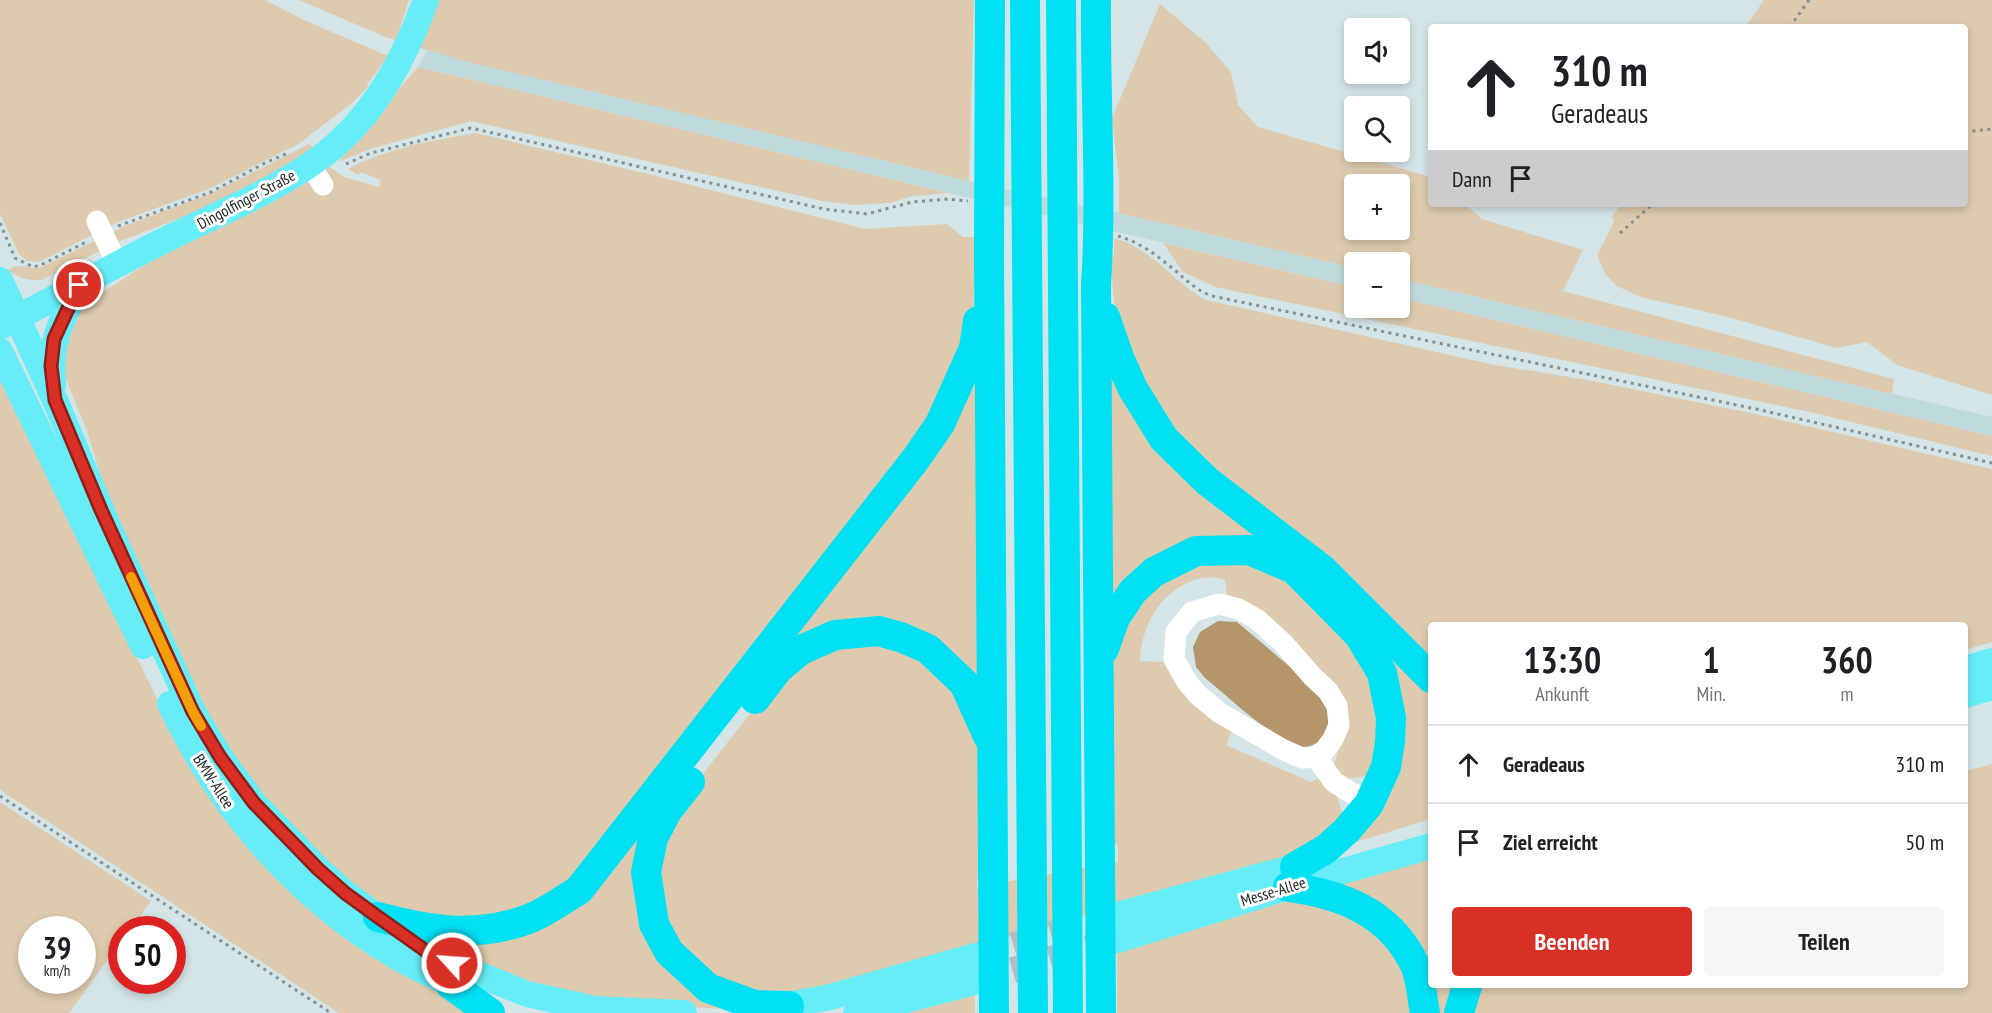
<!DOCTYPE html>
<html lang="de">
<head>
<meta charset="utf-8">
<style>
  body { margin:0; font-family:"PT Sans Narrow",sans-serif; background:#f6f6f6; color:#202124; height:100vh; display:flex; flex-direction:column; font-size:22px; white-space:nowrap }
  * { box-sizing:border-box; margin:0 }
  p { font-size:20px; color:#757577 }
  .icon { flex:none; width:33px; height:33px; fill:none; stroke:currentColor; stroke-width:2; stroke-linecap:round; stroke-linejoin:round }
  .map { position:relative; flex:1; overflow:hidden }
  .side { position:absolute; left:1428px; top:622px; width:540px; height:366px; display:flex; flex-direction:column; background:#fff; border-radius:6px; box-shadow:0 3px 9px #0003 }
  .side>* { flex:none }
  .hud { position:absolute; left:1428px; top:24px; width:540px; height:183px; border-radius:6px; box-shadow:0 3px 9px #0003; background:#fff; color:#202124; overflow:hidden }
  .fabs { position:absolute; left:1344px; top:18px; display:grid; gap:12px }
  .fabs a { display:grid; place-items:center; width:66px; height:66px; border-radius:6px; background:#fff; box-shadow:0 3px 9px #0003; font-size:30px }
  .speed { position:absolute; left:18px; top:916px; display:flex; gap:12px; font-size:30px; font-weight:700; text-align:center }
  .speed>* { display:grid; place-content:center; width:78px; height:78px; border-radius:50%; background:#fff; box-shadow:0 3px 9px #0003; line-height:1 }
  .speed small { font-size:15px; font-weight:400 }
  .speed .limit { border:9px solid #d22; background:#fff; color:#111 }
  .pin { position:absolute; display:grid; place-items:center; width:51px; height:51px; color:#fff; margin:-26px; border:3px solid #fff; border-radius:50%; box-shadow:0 2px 6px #0007 }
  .me { position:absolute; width:66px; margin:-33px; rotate:296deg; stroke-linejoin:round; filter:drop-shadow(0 0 4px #0008) }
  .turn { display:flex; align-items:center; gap:21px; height:126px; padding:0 24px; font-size:27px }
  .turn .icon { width:78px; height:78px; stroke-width:2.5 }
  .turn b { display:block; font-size:42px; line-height:51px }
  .then { display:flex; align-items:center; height:57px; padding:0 24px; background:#0003; gap:12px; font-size:22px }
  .eta { display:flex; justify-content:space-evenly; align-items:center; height:102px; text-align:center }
  .eta b { font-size:36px; font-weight:600; line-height:42px }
  .action { display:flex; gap:12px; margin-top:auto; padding:12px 24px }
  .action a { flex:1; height:69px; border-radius:6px; background:#d93025; color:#fff; font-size:24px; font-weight:600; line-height:69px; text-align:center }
  .action a+a { background:#f6f6f6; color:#202124 }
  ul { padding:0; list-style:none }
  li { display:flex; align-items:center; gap:18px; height:78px; padding:0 24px; border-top:2px solid #e0e0e0 }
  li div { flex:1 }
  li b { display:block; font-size:22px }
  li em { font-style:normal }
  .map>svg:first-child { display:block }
  .built { fill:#bfdadd }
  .green { fill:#decbaf; fill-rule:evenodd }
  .water { fill:#b4966a }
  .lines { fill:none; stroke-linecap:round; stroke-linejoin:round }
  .major-tunnel { stroke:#afbec0; stroke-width:26; stroke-dasharray:26 13; stroke-linecap:butt }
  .path { stroke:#859192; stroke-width:3; stroke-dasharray:3 4.5; stroke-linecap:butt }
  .minor { stroke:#fff; stroke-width:21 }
  .major { stroke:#67edf8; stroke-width:26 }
  .highway { stroke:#01e1f4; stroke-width:30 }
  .route-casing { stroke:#8d1f18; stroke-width:15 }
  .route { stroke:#d93025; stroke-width:10 }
  .slow { stroke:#f59e0b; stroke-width:10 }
  .labels { text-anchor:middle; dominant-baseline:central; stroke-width:6; stroke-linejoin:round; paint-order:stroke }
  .street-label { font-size:16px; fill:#1c2323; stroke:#fff }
</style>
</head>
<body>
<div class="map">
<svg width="1992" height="1013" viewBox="0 0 1992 1013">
  <rect width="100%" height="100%" fill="#d4e5e7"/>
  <g class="built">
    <path d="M427,50l542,131 150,32 235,55v19l-405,-94 -531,-126z"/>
    <path d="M1400,279l592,138v19l-592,-138z"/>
  </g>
  <g class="green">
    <path d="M0,0h265l39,20 84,36 -21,29 1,2 -16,16 -52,40 -91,46 -91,33 -79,40 -12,-1 -8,-7 -19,-40z"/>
    <path d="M299,0h110l-13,40 -8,-2z"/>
    <path d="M437,0h537l-5,181 -501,-119 -51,-15z"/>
    <path d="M1764,0h228v395l-95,-30 -30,-23 -30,6 -113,-32 -84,-19 -23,-11 -12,-12 -8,-19 17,-33 -2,-6 9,-12h344v-177h-220z"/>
    <path d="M1160,4l45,38 26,30 7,33 20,22 173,50v27h34l17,15 101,31 -20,41 331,88 -2,15 -492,-115v-17h-46v6l-235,-55v-34l-7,-61zM1354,184h46v46h-46z"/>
    <path d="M418,67l531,126 -36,3 -23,7 -35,2 -33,-4 -351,-80 -101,28 -29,12 -1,-5z"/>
    <path d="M476,133l172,41 217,55 82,-5 16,13h14l-4,71 -25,85 -372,492 -87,39 -107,-18 -62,-47 -85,-96 -46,-80 -88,-206 -14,-46 -26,-64 14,-53 8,-8 67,-45 178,-95 16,11 35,10 2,-7 -21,-8 -2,3 -10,-6c38,-21 86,-29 128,-36z"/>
    <path d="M309,144l4,4 -30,21 -84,42 -84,32 -4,-10 11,-6 90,-34z"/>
    <path d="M1114,238c40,11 58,44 92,62l284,64 103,17 162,33 237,55v173l-27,8v-24h-534v44l-220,-198 -56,-64 -37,-86 -5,-29 -2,-34 3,-2z"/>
    <path d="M98,239l4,11 -61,30c-13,1 -22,-2 -33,-10 13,-9 19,1 34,-3z"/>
    <path d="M1163,243l191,44v21h46v-10l592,138v20l-178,-43 -599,-126 -32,-15z"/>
    <path d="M1108,344l15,38 308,308v129l-91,28 41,-51 -8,-155 -139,-98 -121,67z"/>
    <path d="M978,347l6,361 -86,-79 -134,46 -102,131 -23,80 90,123 -90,-3 -100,-18 -127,-55 172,-40z"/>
    <path d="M0,380l177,359 211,225 86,49h-135l-339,-223z"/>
    <path d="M1221,555l80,28 79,103 -3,88 -34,6 -10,-13 12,-36 -3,-31 -114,-99 -3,-21c-14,-5 -27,-3 -40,4 -30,16 -43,44 -45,77l25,1 69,64 -8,19 85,37 12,-6 12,13 10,34 -52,31 -24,8 -451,130 -47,6 -83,-33 -35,-77 22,-78 101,-130 17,-17 69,-26 81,32 35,70 2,140 -3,2v6l141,-25v-17l-4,-1 -2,-175 3,-21 27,-55z"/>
    <path d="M1992,764v249h-525l8,-27h490v-215z"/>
    <path d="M0,802l151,99 -21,29h-8l-1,11 -52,72h-69zM32,930h50v51h-50z"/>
    <path d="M1431,853v133h29l-8,27h-20l-5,-37 -98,-88z"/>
    <path d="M1308,900l76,32 36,81h-303v-64l156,-46z"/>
    <path d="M975,991v22h-74z"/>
  </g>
  <path class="water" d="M1218,621l19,1 78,66 16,17 -4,30c-7,6 -14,12 -24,12 -21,1 -79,-54 -98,-69l-9,-11 -3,-20 7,-15z"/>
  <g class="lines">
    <g class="major-tunnel">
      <path d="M976,956l141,-41"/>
      <path d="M975,981l142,-41"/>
    </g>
    <g class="path">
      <path d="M1790,27l19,-27"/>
      <path d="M1965,132l27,-3"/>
      <path d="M346,164l25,-11 100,-25 353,81 43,5 45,-12 36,-3 20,2"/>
      <path d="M0,223l15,35 18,9 8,-2 47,-24"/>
      <path d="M118,226l93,-34 54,-29 23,-10"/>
      <path d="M1620,233l33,-29"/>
      <path d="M1118,236c18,5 35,16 49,28 16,12 26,25 45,32l544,113 236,54"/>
      <path d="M0,796l331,217"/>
    </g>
    <g class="minor">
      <path d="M309,164l14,21"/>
      <path d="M97,221l20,43"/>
      <path d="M1316,757l8,-6 9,-12 6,-14 -2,-19 -9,-15 -16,-15 -28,-32 -26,-24 -19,-11 -20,-5 -27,8 -16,20 -2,27 13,23 11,13 22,18 62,36 20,9 14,-1 18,25 35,22"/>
    </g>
    <g class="major">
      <path d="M0,280l55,120 53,126 85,186 27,45 34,46 64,66 27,24 88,63 94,38 68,15 89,4"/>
      <path d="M0,327c55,-29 109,-59 165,-87 54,-27 111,-49 160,-86 50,-39 80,-96 101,-154"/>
      <path d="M0,351l143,295"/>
      <path d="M53,384c-4,-42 7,-61 26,-99"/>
      <path d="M1965,669l27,-8"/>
      <path d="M1965,695l27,-8"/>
      <path d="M170,704c60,127 166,238 300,287"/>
      <path d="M1117,915l181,-49"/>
      <path d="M1117,940l191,-59 123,-35"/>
      <path d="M771,1008l59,-11 145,-41"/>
      <path d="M856,1013l119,-31"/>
    </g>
    <g class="highway">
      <path d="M990,0l-1,259 5,754"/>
      <path d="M1025,0l8,1013"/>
      <path d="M1061,0l7,1013"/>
      <path d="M1096,0c-1,95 6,190 0,285l5,728"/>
      <path d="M1105,317l15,43 13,29 31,50 43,42 116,89 108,108"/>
      <path d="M1104,649l11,-31 18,-27 21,-19 42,-21 53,-1 45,19 65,66 23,38 9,45 -1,24 -4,25 -17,37 -22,26 -21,19 -31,18"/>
      <path d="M755,699l23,-30 23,-19 34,-15 44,-4 24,7 25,11 36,34 24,53"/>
      <path d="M690,782l-23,29 -14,27 -7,34 8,52 15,28 39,36 47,17 34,1"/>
      <path d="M1288,887c53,7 101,25 126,76 7,14 8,35 11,50"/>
      <path d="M378,917c53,14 100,22 153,1 17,-7 33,-19 48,-28l336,-430 25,-36 34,-76 4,-27"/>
      <path d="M450,984l40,29"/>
      <path d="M1459,1013l8,-27"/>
    </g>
  </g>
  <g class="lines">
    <defs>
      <path id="route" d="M79,285l-25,54 -3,27 4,34 46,110 92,202 27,45 34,46 64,66 27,24 33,24 55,39 19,7"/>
    </defs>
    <use href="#route" class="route-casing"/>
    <use href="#route" class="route"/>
    <path class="slow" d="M131,577l62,135 8,14"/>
  </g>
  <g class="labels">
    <g class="street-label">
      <text transform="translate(246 199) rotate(-28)">Dingolfinger Straße</text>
      <text transform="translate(214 781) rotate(57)">BMW-Allee</text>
      <text transform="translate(1273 891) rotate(-17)">Messe-Allee</text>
    </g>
  </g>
</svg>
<div class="fabs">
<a><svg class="icon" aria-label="sound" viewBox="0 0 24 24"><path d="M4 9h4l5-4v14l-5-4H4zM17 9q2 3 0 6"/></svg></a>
<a><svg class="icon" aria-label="search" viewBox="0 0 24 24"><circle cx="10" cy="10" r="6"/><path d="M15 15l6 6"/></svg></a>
<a>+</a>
<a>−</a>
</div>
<div class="speed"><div>39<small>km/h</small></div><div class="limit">50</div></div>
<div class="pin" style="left:79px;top:285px;background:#d93025"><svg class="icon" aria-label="arrive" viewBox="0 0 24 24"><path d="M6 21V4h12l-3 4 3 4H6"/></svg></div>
<svg class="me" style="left:452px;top:963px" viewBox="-20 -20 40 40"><circle r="17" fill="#d93025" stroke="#fff" stroke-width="3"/><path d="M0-11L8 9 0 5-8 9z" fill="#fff"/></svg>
<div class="hud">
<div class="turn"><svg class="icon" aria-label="ahead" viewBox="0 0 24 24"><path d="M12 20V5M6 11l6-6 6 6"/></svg><div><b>310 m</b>Geradeaus</div></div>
<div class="then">Dann<svg class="icon" aria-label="arrive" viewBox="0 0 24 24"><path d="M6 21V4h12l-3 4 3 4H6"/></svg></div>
</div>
<section class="side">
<div class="eta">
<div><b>13:30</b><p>Ankunft</p></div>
<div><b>1</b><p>Min.</p></div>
<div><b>360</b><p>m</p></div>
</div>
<ul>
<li><svg class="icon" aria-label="ahead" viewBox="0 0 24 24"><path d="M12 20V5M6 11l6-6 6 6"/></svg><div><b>Geradeaus</b></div><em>310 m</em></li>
<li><svg class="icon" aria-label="arrive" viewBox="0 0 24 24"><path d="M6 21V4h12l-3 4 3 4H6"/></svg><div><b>Ziel erreicht</b></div><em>50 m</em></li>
</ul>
<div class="action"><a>Beenden</a><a>Teilen</a></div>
</section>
</div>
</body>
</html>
